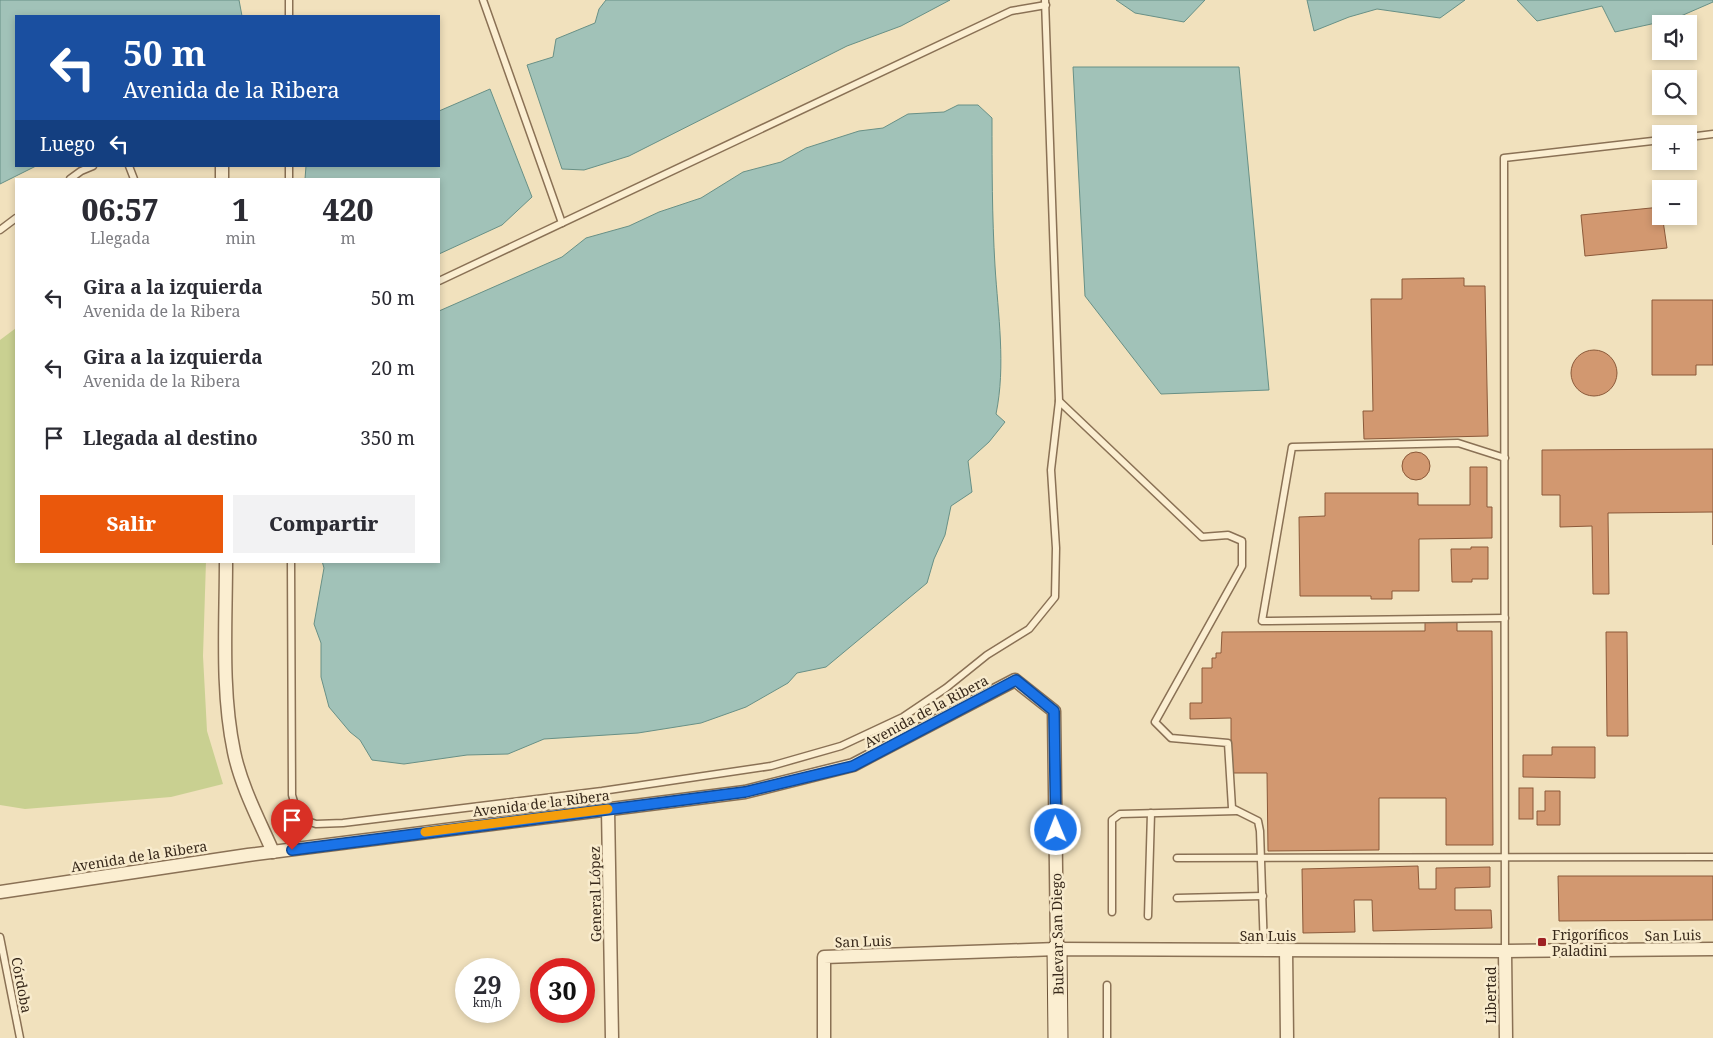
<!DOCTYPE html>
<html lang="es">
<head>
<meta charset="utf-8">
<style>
  body { margin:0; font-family:"Noto Serif",serif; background:#f2f2f3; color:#2b2b33; height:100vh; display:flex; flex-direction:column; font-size:19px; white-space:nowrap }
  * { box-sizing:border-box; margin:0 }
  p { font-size:16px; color:#7c7c81 }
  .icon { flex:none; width:28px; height:28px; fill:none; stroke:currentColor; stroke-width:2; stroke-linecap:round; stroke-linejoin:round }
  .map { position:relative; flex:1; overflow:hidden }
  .details { position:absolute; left:15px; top:178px; width:425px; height:385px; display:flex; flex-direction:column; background:#fff; border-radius:0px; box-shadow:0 2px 8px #0003 }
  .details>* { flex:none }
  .top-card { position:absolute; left:15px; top:15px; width:425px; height:152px; border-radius:0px; box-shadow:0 2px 8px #0003; background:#1a4fa0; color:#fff; overflow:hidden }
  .buttons { position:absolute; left:1652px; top:15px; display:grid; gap:10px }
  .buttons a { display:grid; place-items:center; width:45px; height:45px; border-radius:0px; background:#fff; box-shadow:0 2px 8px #0003; font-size:25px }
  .speed { position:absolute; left:455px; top:958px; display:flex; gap:10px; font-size:25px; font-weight:700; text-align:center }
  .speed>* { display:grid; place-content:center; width:65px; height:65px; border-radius:50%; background:#fff; box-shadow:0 2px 8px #0003; line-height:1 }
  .speed small { font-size:12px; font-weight:400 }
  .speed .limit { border:8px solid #d22; background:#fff; color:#111 }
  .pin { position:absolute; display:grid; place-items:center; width:42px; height:42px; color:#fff; margin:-51px -21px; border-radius:50% 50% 50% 0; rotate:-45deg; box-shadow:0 0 5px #0007 }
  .pin .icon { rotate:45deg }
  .me { position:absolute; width:55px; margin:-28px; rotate:359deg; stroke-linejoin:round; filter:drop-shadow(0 0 4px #0008) }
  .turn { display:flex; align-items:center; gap:18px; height:105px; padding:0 25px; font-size:22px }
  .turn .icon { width:65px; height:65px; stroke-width:2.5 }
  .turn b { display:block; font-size:35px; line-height:42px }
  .then { display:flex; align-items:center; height:48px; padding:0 25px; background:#0003; gap:10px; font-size:19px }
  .eta { display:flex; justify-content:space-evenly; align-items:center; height:85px; text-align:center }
  .eta b { font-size:30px; font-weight:800; line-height:35px }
  .action { display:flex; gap:10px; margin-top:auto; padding:10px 25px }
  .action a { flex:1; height:58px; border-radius:0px; background:#ea580c; color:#fff; font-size:20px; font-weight:800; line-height:58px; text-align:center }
  .action a+a { background:#f2f2f3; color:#2b2b33 }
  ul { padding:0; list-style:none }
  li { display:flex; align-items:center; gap:15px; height:70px; padding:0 25px }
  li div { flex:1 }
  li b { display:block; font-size:19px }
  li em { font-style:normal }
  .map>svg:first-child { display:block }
  .green { fill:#c9d091 }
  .water { fill:#a1c2b8; stroke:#689086 }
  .building { fill:#d29870; stroke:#8b5939 }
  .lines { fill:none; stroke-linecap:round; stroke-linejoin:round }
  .lane-casing { stroke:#8a7155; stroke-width:9 }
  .street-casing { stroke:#8a7155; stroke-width:15 }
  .secondary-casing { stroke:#6c5238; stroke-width:21 }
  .lane { stroke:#fbeed1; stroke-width:6 }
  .street { stroke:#fbeed1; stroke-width:12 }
  .secondary { stroke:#fbeed1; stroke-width:19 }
  .route-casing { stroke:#114b97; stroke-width:12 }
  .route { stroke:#1a73e8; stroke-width:9 }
  .slow { stroke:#f59e0b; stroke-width:9 }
  .poi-dot { fill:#9e2023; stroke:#f8ebcd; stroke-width:2 }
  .labels { text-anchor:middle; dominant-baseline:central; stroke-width:5; stroke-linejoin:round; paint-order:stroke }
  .street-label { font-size:14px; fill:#38291b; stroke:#f8ebcd }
  .poi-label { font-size:14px; fill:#38291b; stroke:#f8ebcd; text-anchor:start }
</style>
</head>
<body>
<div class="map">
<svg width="1713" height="1038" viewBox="0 0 1713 1038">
  <rect width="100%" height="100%" fill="#f1e1bd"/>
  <path class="green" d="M16,328v233h190l-3,95 4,75 16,53 -52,13 -146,12 -25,-4v-465z"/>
  <g class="water">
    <path d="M0,0h239l3,16h-226v150h20l-36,18z"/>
    <path d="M606,0h344l-49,26 -54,20 -218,110 -45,14 -22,-1 -35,-104 26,-8 3,-18 39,-16 4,-14z"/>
    <path d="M1116,0h89l-21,22 -49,-9z"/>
    <path d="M1307,0h158l-25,18 -63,-9 -28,8 -35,14z"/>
    <path d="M1517,0h196v2l-39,17 -59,13 -13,-26 -65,15z"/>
    <path d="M1073,67h166l30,323 -108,4 -76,-98z"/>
    <path d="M490,89l42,108 -30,28 -63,29v-75h-134l1,-13h133v-55z"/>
    <path d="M958,105h20l14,13c0,49 0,98 3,148 3,48 11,100 1,148l9,8 -16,20 -21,19 4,31 -21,14 -6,29 -11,24 -7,24 -101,84 -29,6 -9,10 -42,24 -45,16 -63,10 -94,6 -36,15 -41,1 -63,9 -32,-4 -12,-20 -10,-8 -21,-25 -8,-30v-34l-7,-19 10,-56 -2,-7h117v-250l123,-54 24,-19 43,-12 30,-14 42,-14 42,-26 38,-10 25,-14 53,-17 24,-3 25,-14 36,-2z"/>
  </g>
  <g class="building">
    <path d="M1661,207l6,41 -82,8 -4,-41z"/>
    <path d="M1464,278v8h21l3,150 -124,3 -1,-28h10l-2,-112h31v-20z"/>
    <path d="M1652,300h61v65h-17v10h-44z"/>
    <circle cx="1594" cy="373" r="23"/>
    <path d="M1713,449v96v-33l-105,1 1,81h-16l-1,-68 -32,1v-32h-18v-45z"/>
    <circle cx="1416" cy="466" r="14"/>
    <path d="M1470,467h17v40h5v31l-73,1v52h-27v8h-21v-3h-71l-1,-79 26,-1v-23h93v12h52z"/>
    <path d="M1471,547h17v32h-16v3h-20l-1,-33h20z"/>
    <path d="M1425,622h32v9h35l1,214h-47v-47h-67v52l-111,1 -1,-78h-36v-55l-41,1v-16h12v-35h10v-10h4v-5h5l1,-21 203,-1z"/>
    <path d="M1606,632h21l1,104h-21z"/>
    <path d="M1552,747h43v31l-72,-1v-22h29z"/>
    <rect x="1519" y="788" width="14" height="31"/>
    <path d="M1545,791h15v34h-23v-14h8z"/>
    <path d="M1418,866l1,23h17v-21l54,-1v20l-35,1v22h36l1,18 -119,3 -1,-31h-18l1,32 -52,1 -1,-64z"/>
    <path d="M1558,876h155v44l-154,1z"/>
  </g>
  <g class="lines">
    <defs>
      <g id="lane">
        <path d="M483,0l79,223"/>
        <path d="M289,16v-16"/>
        <path d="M1689,137l24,-3"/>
        <path d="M129,166l5,13"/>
        <path d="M70,179l11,-8 12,-5"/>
        <path d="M289,179v-13"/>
        <path d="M0,230l16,-12"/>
        <path d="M439,281l572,-270 35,-6"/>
        <path d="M1059,401l143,136 26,-2 14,6v25l-87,156 16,16 57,5 4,65 26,13 2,10 4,119"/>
        <path d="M1505,458l-47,-15 -166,4 -30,174 243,-3"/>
        <path d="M291,561l1,234 7,23 17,6 27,-1 259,-32 169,-25 70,-20 62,-29 43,-29 41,-33 42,-26 26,-32 1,-49 -5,-78 8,-69 -14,-401"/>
        <path d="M1177,858l536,-1"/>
        <path d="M1177,898l86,-2"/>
        <path d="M1112,912v-92l8,-6 117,-3"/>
        <path d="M1148,916l3,-103"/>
        <path d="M0,937l20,101"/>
        <path d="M1505,951l-1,-793 157,-18"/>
        <path d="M1107,1038v-53"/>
      </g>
      <g id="street">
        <path d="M222,166v13"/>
        <path d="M226,561c0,63 -5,129 8,191 7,34 25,68 39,100"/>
        <path d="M608,809l4,229"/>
        <path d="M0,892l248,-37 497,-63 108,-27 162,-85 39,31 3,238"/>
        <path d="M1286,950l1,88"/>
        <path d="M1505,951l1,87"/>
        <path d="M824,1038v-81l233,-8 448,2 208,-2"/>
      </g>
      <path id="secondary" d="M1057,949l1,89"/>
    </defs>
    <use href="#lane" class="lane-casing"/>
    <use href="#street" class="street-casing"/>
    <use href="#secondary" class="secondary-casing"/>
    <use href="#lane" class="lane"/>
    <use href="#street" class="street"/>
    <use href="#secondary" class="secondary"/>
  </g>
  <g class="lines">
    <defs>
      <path id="route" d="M292,850l453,-58 108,-26 163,-86 38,31 2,119"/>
    </defs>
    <use href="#route" class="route-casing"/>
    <use href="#route" class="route"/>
    <path class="slow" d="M425,832l183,-23"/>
  </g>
  <rect class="poi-dot" x="1537" y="937" width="10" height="10" rx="2.5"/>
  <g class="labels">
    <g class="street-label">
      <text transform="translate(926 711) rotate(-28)">Avenida de la Ribera</text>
      <text transform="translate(541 803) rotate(-7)">Avenida de la Ribera</text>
      <text transform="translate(139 856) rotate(-9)">Avenida de la Ribera</text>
      <text transform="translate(595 894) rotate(-91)">General López</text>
      <text transform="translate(1057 934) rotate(-91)">Bulevar San Diego</text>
      <text x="1268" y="935">San Luis</text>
      <text transform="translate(1673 935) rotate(-1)">San Luis</text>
      <text transform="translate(863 941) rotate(-2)">San Luis</text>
      <text transform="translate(22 985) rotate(79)">Córdoba</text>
      <text transform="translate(1490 995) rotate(-90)">Libertad</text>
    </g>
    <g class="poi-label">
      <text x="1552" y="934">Frigoríficos<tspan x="1552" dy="16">Paladini</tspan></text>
    </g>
  </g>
</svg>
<div class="buttons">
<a><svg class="icon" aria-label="sound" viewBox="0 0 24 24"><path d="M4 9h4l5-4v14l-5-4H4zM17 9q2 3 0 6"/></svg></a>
<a><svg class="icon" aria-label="search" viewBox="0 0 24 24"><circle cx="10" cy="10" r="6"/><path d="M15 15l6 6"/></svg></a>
<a>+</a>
<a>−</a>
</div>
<div class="speed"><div>29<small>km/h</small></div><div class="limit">30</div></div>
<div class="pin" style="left:292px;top:850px;background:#d93025"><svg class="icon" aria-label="arrive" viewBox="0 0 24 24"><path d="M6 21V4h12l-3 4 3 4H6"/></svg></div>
<svg class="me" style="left:1056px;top:830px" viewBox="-20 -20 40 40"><circle r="17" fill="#1a73e8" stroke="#fff" stroke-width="3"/><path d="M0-11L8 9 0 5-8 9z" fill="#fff"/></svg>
<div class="top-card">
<div class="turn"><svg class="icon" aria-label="left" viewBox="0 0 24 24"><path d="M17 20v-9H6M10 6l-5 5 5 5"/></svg><div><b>50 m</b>Avenida de la Ribera</div></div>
<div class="then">Luego<svg class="icon" aria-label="left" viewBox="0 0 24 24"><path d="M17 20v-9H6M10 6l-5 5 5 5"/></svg></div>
</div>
<section class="details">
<div class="eta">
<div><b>06:57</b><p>Llegada</p></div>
<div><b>1</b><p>min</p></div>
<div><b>420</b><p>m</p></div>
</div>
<ul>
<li><svg class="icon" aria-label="left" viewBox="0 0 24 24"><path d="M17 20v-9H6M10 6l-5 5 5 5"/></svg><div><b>Gira a la izquierda</b><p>Avenida de la Ribera</p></div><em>50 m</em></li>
<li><svg class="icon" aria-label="left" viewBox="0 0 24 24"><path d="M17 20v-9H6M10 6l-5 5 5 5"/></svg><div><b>Gira a la izquierda</b><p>Avenida de la Ribera</p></div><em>20 m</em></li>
<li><svg class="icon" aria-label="arrive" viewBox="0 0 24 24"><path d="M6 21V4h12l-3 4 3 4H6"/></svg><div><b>Llegada al destino</b></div><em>350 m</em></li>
</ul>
<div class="action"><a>Salir</a><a>Compartir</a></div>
</section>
</div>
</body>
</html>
